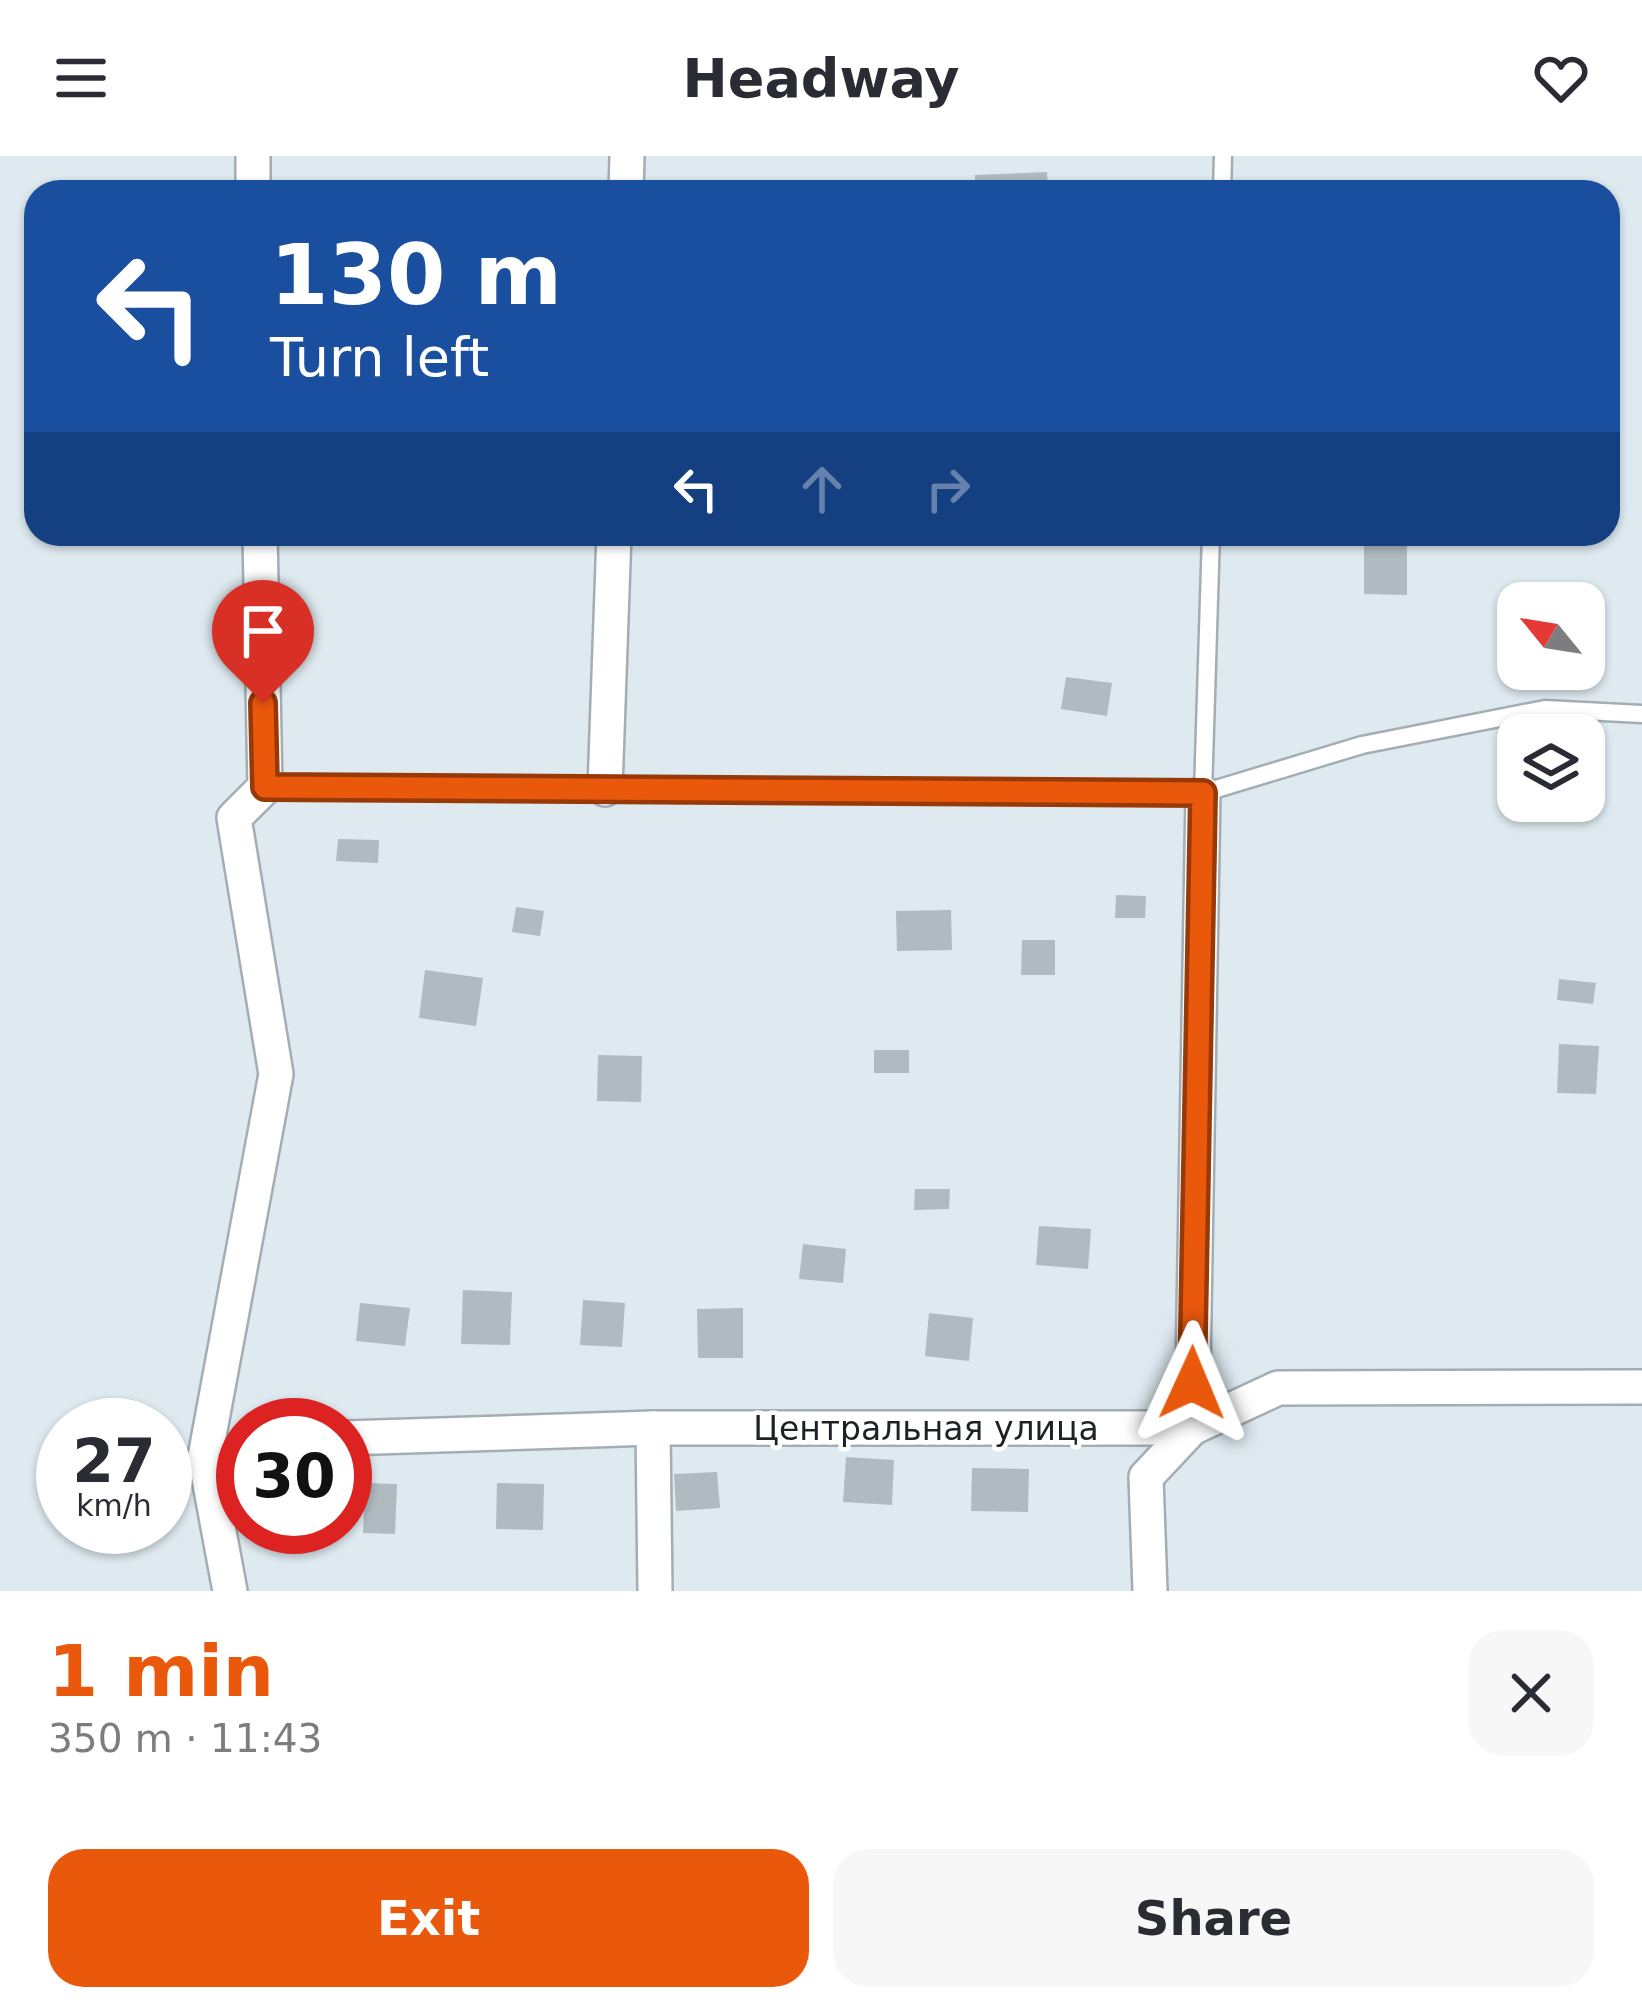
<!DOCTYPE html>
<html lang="en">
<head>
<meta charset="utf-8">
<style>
  body { margin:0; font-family:"DejaVu Sans",sans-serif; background:#f7f7f7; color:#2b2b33; height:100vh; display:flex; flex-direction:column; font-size:45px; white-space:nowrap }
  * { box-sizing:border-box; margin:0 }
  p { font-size:39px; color:#7c7c81 }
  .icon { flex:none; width:66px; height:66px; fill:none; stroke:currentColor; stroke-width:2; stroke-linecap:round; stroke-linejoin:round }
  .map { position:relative; height:1435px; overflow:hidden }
  .sheet { display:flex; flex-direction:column; background:#fff; flex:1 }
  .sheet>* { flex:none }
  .guide { position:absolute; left:24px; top:24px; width:1596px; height:366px; border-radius:36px; box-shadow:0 3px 9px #0004; background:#1a4fa0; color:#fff; overflow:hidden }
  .needle { width:78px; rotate:300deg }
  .tools { position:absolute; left:1497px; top:426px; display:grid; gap:24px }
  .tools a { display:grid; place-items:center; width:108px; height:108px; border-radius:24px; background:#fff; box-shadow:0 3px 9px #0004; font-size:60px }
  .speed { position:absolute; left:36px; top:1242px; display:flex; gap:24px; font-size:60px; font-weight:700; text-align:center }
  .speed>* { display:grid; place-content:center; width:156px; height:156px; border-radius:50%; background:#fff; box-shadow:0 3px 9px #0004; line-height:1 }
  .speed small { font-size:30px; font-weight:400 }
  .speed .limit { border:18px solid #d22; background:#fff; color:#111 }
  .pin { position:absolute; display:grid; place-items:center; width:102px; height:102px; color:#fff; margin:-123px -51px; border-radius:50% 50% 50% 0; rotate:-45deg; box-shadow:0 0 12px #0007 }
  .pin .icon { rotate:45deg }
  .me { position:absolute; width:132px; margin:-66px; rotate:1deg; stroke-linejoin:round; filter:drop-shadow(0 0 9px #0008) }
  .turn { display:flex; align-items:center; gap:42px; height:252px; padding:0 48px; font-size:54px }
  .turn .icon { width:156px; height:156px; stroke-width:2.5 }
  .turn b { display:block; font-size:84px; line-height:102px }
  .lanes { display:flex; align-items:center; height:114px; padding:0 48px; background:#0003; justify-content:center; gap:60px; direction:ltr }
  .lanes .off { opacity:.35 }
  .round { display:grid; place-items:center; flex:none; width:126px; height:126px; border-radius:36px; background:#f7f7f7 }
  .summary { display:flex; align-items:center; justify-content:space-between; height:204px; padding:0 48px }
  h1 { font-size:72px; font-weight:700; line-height:90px; color:#ea580c }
  .cta { display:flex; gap:24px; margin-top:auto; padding:24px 48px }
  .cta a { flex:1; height:138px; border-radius:36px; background:#ea580c; color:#fff; font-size:48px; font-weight:700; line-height:138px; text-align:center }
  .cta a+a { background:#f7f7f7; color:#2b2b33 }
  header { display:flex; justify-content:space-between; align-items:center; height:156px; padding:0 48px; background:#fff; font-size:54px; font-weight:700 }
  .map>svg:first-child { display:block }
  .building { fill:#afbbc1 }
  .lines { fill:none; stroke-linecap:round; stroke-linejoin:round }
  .lane-casing { stroke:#a3aeb4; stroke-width:21 }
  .street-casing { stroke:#a3aeb4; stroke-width:38 }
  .lane { stroke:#fff; stroke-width:16 }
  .street { stroke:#fff; stroke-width:33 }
  .route-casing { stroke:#983908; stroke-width:30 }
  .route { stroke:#ea580c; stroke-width:21 }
  .labels { text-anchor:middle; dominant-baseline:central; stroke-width:9; stroke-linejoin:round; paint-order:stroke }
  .street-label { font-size:33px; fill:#1d2224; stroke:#fff }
</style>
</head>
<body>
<header><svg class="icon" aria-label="menu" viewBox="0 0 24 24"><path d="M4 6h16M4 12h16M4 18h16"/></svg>Headway<svg class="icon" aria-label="heart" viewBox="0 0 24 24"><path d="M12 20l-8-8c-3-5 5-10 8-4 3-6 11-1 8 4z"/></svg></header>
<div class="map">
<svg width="1642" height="1435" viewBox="0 0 1642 1435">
  <rect width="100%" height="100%" fill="#deeaf0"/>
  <g class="building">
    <path d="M1047,16l1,20h-73v-17z"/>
    <path d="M1364,378h43v61l-43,-1z"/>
    <path d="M1066,521l46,6 -5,33 -46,-7z"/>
    <path d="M338,683l41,1 -1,23 -42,-2z"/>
    <path d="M1116,739l30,1 -1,22h-30z"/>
    <path d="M516,751l28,4 -4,25 -28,-4z"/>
    <path d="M951,754l1,40 -55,1 -1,-40z"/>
    <path d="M1022,784h33v35h-34z"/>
    <path d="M425,814l58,8 -7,48 -57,-8z"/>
    <path d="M1559,823l37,4 -3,21 -36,-4z"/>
    <path d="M1559,888l40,2 -3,48 -39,-1z"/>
    <rect x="874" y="894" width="35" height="23"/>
    <path d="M598,899l44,1 -1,46 -44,-1z"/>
    <path d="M915,1033h35l-1,20 -35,1z"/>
    <path d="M1039,1070l52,3 -3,40 -52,-4z"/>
    <path d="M803,1088l43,5 -3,34 -44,-4z"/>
    <path d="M463,1134l49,2 -2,53 -49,-1z"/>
    <path d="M583,1144l42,3 -3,44 -42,-2z"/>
    <path d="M360,1147l50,5 -5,38 -49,-5z"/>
    <path d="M743,1152v50h-45l-1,-49z"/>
    <path d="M929,1157l44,5 -4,43 -44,-5z"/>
    <path d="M846,1301l48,3 -2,45 -49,-3z"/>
    <path d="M972,1312l57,1 -1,43 -57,-1z"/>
    <path d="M717,1316l3,36 -44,3 -2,-37z"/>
    <path d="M365,1327l32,1 -2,50 -32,-1z"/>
    <path d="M497,1327l47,1 -1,46 -47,-1z"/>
  </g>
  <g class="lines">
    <defs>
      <g id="lane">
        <path d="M1222,36l1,-36"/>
        <path d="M265,631l938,6 8,-259"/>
        <path d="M1203,637l159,-48 183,-36 97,5"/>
      </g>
      <g id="street">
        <path d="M253,0v36"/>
        <path d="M626,36l1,-36"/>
        <path d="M605,633l9,-255"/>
        <path d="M653,1272l2,163"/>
        <path d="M345,1282l308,-10h539l86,-40 364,-1"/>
        <path d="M230,1435l-25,-134 71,-383 -42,-256 31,-31 -5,-253"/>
        <path d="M1150,1435l-4,-114 46,-49 11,-635"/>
      </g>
    </defs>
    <use href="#lane" class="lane-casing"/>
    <use href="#street" class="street-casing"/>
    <use href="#lane" class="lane"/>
    <use href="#street" class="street"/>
  </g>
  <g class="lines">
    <defs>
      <path id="route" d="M263,547l2,84 938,6 -11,590"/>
    </defs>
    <use href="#route" class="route-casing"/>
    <use href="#route" class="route"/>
  </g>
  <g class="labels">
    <g class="street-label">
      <text x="926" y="1272">Центральная улица</text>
    </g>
  </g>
</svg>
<div class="tools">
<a><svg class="needle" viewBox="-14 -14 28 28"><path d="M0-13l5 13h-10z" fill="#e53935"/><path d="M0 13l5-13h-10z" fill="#7c7c81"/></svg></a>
<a><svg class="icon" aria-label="layers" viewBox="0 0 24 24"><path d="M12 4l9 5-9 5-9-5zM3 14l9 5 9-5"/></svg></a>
</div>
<div class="speed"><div>27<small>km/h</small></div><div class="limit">30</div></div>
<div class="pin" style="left:263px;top:547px;background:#d93025"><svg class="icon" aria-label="arrive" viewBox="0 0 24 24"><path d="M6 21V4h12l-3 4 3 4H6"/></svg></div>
<svg class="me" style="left:1192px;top:1227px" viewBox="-20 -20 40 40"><path d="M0-17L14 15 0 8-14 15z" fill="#ea580c" stroke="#fff" stroke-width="4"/></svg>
<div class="guide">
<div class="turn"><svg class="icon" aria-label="left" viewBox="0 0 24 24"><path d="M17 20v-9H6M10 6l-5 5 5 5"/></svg><div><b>130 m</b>Turn left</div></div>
<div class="lanes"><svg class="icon" aria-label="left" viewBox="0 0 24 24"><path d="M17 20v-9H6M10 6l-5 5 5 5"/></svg><svg class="icon off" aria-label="ahead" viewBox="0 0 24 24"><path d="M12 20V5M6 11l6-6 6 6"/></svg><svg class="icon off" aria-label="right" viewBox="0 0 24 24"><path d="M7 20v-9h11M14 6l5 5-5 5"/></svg></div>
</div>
</div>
<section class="sheet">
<div class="summary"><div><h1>1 min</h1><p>350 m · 11:43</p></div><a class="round"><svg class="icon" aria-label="close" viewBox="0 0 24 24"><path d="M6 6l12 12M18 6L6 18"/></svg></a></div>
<div class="cta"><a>Exit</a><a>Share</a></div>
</section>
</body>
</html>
